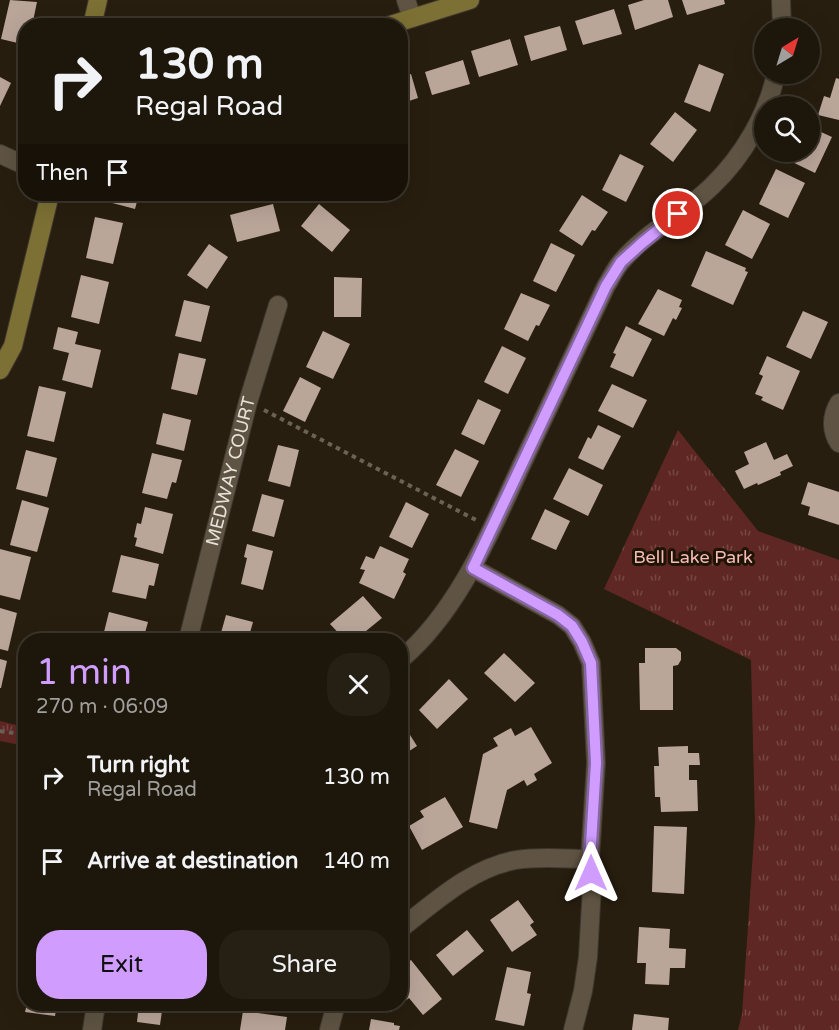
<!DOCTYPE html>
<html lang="en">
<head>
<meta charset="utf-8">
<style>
  body { margin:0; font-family:"Varela Round",sans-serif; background:#251f14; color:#f1f3f6; height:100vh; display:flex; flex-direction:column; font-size:22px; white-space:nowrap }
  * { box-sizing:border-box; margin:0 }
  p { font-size:20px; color:#a09f9d }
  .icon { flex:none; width:33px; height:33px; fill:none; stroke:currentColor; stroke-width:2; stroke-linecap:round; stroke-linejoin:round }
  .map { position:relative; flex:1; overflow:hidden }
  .details { position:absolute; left:18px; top:633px; width:390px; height:378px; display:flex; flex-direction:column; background:#1d160b; border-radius:24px; box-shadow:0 6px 24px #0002,0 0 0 2px #3b352c }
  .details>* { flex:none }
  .banner { position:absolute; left:18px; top:18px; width:390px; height:183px; border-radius:24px; box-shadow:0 6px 24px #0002,0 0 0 2px #3b352c; background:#1d160b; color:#f1f3f6; overflow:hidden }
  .needle { width:39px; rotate:38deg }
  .tools { position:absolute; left:754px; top:18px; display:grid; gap:12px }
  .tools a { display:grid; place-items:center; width:66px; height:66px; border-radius:50%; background:#1d160b; box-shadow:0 6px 24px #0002,0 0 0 2px #3b352c; font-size:30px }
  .pin { position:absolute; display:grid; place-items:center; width:51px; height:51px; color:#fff; margin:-26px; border:3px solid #fff; border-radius:50%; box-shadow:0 2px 6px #0007 }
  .me { position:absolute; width:66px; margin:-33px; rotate:0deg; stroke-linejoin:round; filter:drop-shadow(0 0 4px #0008) }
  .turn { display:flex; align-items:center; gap:21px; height:126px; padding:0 18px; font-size:27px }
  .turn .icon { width:78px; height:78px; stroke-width:2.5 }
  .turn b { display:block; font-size:42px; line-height:51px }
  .then { display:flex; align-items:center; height:57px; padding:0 18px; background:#0003; gap:12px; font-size:22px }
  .round { display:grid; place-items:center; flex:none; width:63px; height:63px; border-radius:24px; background:#251f14 }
  .overview { display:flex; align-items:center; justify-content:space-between; height:102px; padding:0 18px }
  h1 { font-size:36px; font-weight:600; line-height:45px; color:#d09dff }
  .action { display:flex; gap:12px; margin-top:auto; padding:12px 18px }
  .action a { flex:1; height:69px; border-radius:24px; background:#d09dff; color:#111; font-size:24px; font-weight:600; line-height:69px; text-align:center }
  .action a+a { background:#251f14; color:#f1f3f6 }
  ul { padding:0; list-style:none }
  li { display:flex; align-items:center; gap:18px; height:84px; padding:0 18px }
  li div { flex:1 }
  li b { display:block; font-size:22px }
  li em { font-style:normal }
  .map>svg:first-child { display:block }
  .park { fill:url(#park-tufts) }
  .building { fill:#baa599 }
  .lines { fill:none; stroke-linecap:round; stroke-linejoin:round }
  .street-casing { stroke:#403830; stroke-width:20 }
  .secondary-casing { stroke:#403830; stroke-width:20 }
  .path { stroke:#6a6254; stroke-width:4; stroke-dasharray:4.5 4.5; stroke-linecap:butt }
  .street { stroke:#5f5443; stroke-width:18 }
  .secondary { stroke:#7c7034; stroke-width:18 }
  .route-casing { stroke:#8766a6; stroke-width:15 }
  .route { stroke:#d09dff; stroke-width:10 }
  .labels { text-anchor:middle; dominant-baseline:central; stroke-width:6; stroke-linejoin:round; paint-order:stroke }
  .street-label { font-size:18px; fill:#e9e3d9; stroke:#1e1406 }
  .park-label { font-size:18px; fill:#f6bbb5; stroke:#1e1406 }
</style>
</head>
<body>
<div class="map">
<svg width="839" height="1030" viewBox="0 0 839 1030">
  <defs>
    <pattern id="park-tufts" width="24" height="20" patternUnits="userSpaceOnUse" patternTransform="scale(1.5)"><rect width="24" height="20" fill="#5f2724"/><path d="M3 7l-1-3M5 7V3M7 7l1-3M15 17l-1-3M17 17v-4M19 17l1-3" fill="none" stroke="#764643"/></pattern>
  </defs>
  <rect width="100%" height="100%" fill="#271e0f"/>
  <g class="park">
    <path d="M678,430l80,101 81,29v470h-101l4,-16 13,-191 -4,-163 -147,-71z"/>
    <path d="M0,721l25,6v19l-25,-5z"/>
  </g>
  <g class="building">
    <path d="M10,0l27,2 -5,24h-6v19l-25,-6z"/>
    <path d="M644,0h24l5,17 -38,13 -7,-25z"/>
    <path d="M682,0h42l1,4 -38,11z"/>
    <path d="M614,9l8,25 -39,11 -8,-24z"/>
    <path d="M560,26l7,24 -36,11 -7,-25z"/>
    <path d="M510,39l8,26 -39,12 -8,-26z"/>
    <path d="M463,60l7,24 -38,11 -7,-23z"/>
    <path d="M699,64l25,10 -14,38 -26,-10z"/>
    <path d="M411,74l7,24 -18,6v-27z"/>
    <path d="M0,77l11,6 -11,23z"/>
    <path d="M836,78l3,1v41l-21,-5 6,-19 6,2z"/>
    <path d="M675,112l22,18 -24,32 -23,-18z"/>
    <path d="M810,127l22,10 -17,36 -29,-14 4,-7h20z"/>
    <path d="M620,154l24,12 -18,36 -24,-12z"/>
    <path d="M776,169l29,14 -17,35 -29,-14z"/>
    <path d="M102,194h37l-4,15 -34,-9z"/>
    <path d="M582,195l26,17 -13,19 -3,-1 -10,16 -23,-15z"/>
    <path d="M273,204l7,27 -43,11 -7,-27z"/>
    <path d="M319,204l31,26 -18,22 -31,-26z"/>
    <path d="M743,210l27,14 -18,35 -27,-14z"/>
    <path d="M95,217l28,6 -10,41 -27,-6z"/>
    <path d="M551,243l24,12 -19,37 -23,-11z"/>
    <path d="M209,244l19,13 -21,32 -20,-14z"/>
    <path d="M706,251l40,17 -1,3 3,1 -15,33 -42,-19z"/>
    <path d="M81,275l28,7 -10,42 -28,-7z"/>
    <path d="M334,277l28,1 -1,39h-27z"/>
    <path d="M658,289l24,11 -3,7 3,1 -6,12 -3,-2 -9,18 -26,-12z"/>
    <path d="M521,293l29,12 -11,21 -3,-1 -8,16 -24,-12z"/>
    <path d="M184,300l26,6 -9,36 -26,-6z"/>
    <path d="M803,311l25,11 -17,37 -25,-12z"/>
    <path d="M626,326l26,13 -19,38 -23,-10 6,-13 -3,-1z"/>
    <path d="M58,327l20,5 -3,12 26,6 -9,38 -30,-8 7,-27 -16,-4z"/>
    <path d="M323,331l27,13 -17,35 -27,-12z"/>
    <path d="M502,346l24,12 -18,36 -24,-12z"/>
    <path d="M179,353l27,6 -9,36 -26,-6z"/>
    <path d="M767,356l33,15 -17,39 -22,-10 2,-3 -8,-3 8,-18 -4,-2z"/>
    <path d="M300,377l21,11 -16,34 -22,-11z"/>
    <path d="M612,384l35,16 -14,28 -35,-17z"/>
    <path d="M39,386l27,6 -12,50 -27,-6z"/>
    <path d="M478,399l23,11 -17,35 -23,-11z"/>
    <path d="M163,413l28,7 -7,31 -28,-7z"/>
    <path d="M598,425l23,11 -18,34 -25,-12 10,-21 3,2z"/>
    <path d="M766,442l8,18 13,-6 6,12 -13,6 1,3 -23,10 -1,-2 -13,6 -9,-18 14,-7 -5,-12z"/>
    <path d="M278,445l21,5 -9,37 -22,-6z"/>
    <path d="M455,449l24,12 -18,36 -25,-12z"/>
    <path d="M26,450l31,8 -10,39 -31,-8z"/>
    <path d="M152,453l30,7 -6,23 -4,-1 -5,17 -25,-6z"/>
    <path d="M569,468l34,17 -15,31 -35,-17z"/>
    <path d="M808,482l31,10v33l-31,-10 2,-8 -9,-3z"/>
    <path d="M262,494l22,6 -10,37 -22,-6z"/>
    <path d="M22,500l27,8 -12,44 -27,-7z"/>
    <path d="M406,502l23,12 -17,34 -23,-11z"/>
    <path d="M145,507l28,7 -10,40 -28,-8 2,-8 -3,-1 3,-14 4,1z"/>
    <path d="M545,509l25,12 -14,29 -25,-11z"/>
    <path d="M247,544l26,7 -10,39 -22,-6 6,-26 -3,-1z"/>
    <path d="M380,546l29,13 -6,13 3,2 -12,25 -35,-16 6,-13 -5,-1 6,-13 8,3z"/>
    <path d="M0,549l31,8 -11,43 -20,-5z"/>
    <path d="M121,555l38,9 -5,22 -5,-1 -3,14 -34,-7z"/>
    <path d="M363,596l19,22 -27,22h-10l-15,-16z"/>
    <path d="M0,608l17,5 -9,38 -8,-2z"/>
    <path d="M109,612l39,10 -5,18h-41z"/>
    <path d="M226,615l27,7 -5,18h-29z"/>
    <path d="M645,648h31l5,4v8l-3,5 -5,1v44h-33l-1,-47h6z"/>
    <path d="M504,653l31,30 -20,19 -31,-29z"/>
    <path d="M0,659l7,2 -6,27h-1z"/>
    <path d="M449,679l19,20 -31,30 -18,-19z"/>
    <path d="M400,719l17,27 -17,11z"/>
    <path d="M531,727l21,36 -18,11 3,6 -10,6 -3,-6 -17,10 -10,39 -28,-7 14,-68 15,-8 -5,-8 18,-10 4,8z"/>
    <path d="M688,746v7h11l1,12h-11v15h8l1,31 -37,1 -1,-15h-5l-1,-31h5l-1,-19z"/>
    <path d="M445,797l18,30 -41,23 -13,-24 15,-9 -4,-6z"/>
    <path d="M654,826l33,1 -3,67 -32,-2z"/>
    <path d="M518,900l16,22 -4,3 7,10 -25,17 -22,-32z"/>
    <path d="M639,927l31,2 -1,19 17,1 -1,19h-15l-1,17 -24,-1 1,-21h-9z"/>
    <path d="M467,930l17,21 -31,25 -17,-21z"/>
    <path d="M411,960l31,39 -19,16 -14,-17 -18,14 -7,-8h16v-36z"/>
    <path d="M507,967l24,5 -4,21 4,1 -7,32 -29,-6z"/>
    <path d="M27,1004h30l-2,12 -30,-4z"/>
    <path d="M139,1004h24l-3,21 -23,-3z"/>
    <path d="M243,1011l44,6 -2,13h-45z"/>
    <path d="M634,1014l35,4 -1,12h-36z"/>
    <path d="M371,1019l23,4v2l6,1 -1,4h-30z"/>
  </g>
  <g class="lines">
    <defs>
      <g id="street">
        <path d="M406,0l6,18"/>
        <path d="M781,0l1,28"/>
        <path d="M0,154l26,12"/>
        <path d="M839,403c-8,13 -8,28 0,40"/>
        <path d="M473,568l85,47 14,11 10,16 9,21 5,100 -6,96 2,27 -4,71 -5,34 -10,39"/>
        <path id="s1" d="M188,640l60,-238 30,-97"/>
        <path d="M400,660c58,-48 91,-129 122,-196 28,-60 56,-119 84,-178 5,-8 9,-17 15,-24 25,-30 64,-49 92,-77 30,-29 54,-70 63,-111"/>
        <path d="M400,929c35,-27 71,-61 116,-69 24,-4 50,-1 74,-1"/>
        <path d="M92,1030l4,-26"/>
        <path d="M329,1030l7,-26"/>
      </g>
      <g id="secondary">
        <path d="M92,26l6,-26"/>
        <path d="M387,26l83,-26"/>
        <path d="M0,370l13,-24 37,-152"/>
      </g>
    </defs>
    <use href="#street" class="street-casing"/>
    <use href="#secondary" class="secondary-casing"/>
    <g class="path">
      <path d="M264,410l212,110"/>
      <path d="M0,731l26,4"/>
    </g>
    <use href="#street" class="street"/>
    <use href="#secondary" class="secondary"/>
  </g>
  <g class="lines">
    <defs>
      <path id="route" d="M591,873l-1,-13 6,-97 -5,-100 -9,-21 -10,-16 -14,-11 -85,-47 133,-282 15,-24 21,-19 36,-29"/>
    </defs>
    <use href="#route" class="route-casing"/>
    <use href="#route" class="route"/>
  </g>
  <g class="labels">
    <g class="street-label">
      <text stroke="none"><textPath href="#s1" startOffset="174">MEDWAY COURT</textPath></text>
    </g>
    <g class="park-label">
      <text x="693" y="557">Bell Lake Park</text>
    </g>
  </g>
</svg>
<div class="tools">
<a><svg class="needle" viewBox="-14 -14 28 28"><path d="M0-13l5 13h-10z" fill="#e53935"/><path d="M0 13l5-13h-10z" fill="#a09f9d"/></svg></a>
<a><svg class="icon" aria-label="search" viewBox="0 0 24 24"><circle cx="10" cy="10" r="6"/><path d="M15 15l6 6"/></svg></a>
</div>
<div class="pin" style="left:678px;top:214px;background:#d93025"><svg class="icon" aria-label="arrive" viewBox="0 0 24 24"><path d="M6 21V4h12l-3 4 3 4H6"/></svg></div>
<svg class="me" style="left:591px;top:873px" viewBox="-20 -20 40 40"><path d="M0-17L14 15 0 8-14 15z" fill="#d09dff" stroke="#fff" stroke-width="4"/></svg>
<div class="banner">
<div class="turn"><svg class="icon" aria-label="right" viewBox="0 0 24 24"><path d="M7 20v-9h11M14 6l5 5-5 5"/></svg><div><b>130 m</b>Regal Road</div></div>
<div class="then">Then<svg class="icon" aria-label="arrive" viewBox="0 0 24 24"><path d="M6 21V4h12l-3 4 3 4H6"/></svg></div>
</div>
<section class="details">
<div class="overview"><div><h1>1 min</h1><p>270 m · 06:09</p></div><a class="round"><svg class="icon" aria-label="close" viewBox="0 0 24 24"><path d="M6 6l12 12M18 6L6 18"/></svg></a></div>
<ul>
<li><svg class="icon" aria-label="right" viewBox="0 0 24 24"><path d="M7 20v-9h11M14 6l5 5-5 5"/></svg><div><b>Turn right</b><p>Regal Road</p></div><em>130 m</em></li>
<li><svg class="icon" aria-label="arrive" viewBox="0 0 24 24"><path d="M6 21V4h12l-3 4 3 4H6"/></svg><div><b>Arrive at destination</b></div><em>140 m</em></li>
</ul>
<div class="action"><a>Exit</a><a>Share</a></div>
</section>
</div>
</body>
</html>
